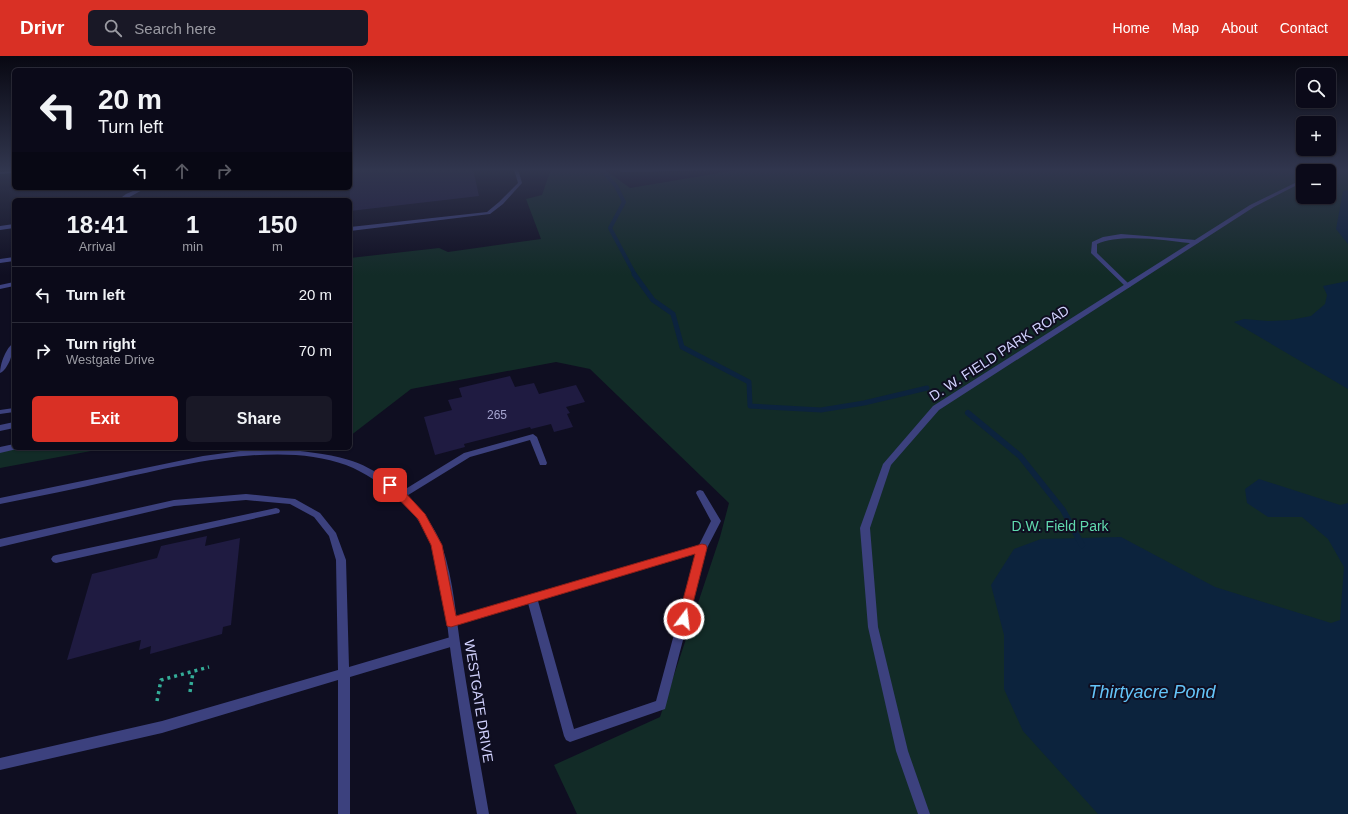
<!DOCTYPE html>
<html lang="en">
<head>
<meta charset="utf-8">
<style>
  body { margin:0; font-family:Arial,sans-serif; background:#191826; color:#f1f3f6; height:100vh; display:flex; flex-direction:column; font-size:15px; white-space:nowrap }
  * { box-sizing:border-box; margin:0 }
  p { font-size:13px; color:#9a9aa2 }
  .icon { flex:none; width:22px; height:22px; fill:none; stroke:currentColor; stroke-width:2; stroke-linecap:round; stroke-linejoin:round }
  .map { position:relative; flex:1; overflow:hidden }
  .details { position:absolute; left:12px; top:142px; width:340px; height:252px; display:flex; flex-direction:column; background:#0b0a19; border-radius:6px; box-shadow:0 1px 3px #0004,0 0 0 1px #2b2b38 }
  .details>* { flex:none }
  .hud { position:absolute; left:12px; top:12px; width:340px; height:122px; border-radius:6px; box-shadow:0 1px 3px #0004,0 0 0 1px #2b2b38; background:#0b0a19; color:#f1f3f6; overflow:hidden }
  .buttons { position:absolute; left:1296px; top:12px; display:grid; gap:8px }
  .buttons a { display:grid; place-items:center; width:40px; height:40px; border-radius:6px; background:#0b0a19; box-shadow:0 1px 3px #0004,0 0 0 1px #2b2b38; font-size:20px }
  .pin { position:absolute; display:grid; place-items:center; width:34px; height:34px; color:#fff; margin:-17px; border-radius:8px; box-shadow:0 2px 6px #0006 }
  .me { position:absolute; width:44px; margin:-22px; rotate:15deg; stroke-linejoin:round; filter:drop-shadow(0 0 3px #0008) }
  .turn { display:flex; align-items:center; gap:14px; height:84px; padding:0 20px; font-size:18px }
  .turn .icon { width:52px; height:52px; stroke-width:2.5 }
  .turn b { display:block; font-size:28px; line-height:34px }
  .lanes { display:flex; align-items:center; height:38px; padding:0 20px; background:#0003; justify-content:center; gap:20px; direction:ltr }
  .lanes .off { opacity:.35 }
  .eta { display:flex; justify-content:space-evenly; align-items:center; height:68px; text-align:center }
  .eta b { font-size:24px; font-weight:700; line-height:28px }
  .button { display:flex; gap:8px; margin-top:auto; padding:8px 20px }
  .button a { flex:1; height:46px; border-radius:6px; background:#d93025; color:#fff; font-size:16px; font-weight:700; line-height:46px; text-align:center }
  .button a+a { background:#191826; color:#f1f3f6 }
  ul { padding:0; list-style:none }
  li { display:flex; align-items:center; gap:12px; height:56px; padding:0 20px; border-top:1px solid #2b2b38 }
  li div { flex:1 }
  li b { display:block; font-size:15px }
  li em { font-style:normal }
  header { display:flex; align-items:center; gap:24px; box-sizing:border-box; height:56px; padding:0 20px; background:#d93025; color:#fff }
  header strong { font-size:19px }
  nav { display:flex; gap:22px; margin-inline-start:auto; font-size:14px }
  .search { width:280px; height:36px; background:#191826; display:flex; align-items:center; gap:10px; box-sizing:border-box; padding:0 14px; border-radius:6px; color:#9a9aa2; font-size:15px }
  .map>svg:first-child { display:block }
  .green { fill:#122b27; fill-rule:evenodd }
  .water { fill:#0c233d }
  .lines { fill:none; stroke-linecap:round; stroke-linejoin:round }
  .stream-far2 { stroke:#0c233d; stroke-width:4 }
  .stream-far1 { stroke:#0c233d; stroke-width:5 }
  .stream { stroke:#0c233d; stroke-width:6 }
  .building { fill:#1f1b41 }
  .path { stroke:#34ad98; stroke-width:3.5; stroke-dasharray:3 4; stroke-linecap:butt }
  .service { fill:#3c417e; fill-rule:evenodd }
  .minor { fill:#3c417e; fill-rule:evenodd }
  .route { fill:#d93025; stroke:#8d1f18 }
  .labels { text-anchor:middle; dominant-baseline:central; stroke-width:4; stroke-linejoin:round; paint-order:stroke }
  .number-label { font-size:12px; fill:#a4a4ce }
  .street-label { font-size:14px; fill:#d1d1fd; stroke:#0f0e21 }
  .park-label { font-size:14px; fill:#60d9ad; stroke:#0f0e21 }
  .near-water-label { font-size:18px; font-style:italic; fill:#64c4f8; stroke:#0f0e21 }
</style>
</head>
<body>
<header>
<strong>Drivr</strong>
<div class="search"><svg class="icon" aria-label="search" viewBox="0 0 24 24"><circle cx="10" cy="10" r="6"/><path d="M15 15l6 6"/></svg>Search here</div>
<nav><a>Home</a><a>Map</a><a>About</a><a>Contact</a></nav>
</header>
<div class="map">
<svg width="1348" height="758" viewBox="0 0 1348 758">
  <rect width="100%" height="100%" fill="#0f0e21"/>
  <g class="green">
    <path d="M551,113h53l26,19 113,-19h605v645h-771l-23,-49 106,-48 60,-180 9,-34 -139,-134 -34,-7 -145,27 -61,47v-178l89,-10 9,4 93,-13 -15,-40 16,-4zM1303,115h26v26h-26z"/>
    <path d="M21,392h86l-107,20v-16z"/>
  </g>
  <g class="water">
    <path d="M1348,134v54l-12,-15 7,-38z"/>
    <path d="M1348,225v108l-114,-67 10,-3 24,2 22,-1 21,-4 14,-12 2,-9 -4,-9z"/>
    <path d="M1259,423l81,26 8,-2v311h-250l-75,-83 -19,-42v-54l-13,-50 23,-36 27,-10 80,-2 94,50 116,36 9,-3 4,-53 -16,-28 -26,-22h-34l-21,-14 -2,-14z"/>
  </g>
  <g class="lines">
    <g class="stream-far2">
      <path d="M601,113l15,17 8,16 -14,26 25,47"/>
      <path d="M1344,113l4,2"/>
    </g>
    <path class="stream-far1" d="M634,218l19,26 20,14 9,33 67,35 1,24 71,4 43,-7 63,-15"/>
    <path class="stream" d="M968,357l52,43 43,54 19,35"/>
  </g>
  <g class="building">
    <path d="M350,113h123l6,27 -129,15z"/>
    <path d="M510,320l5,11 19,-4 5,11 37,-9 9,17 -19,5 4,6 -3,1 6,13 -19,5 -3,-8 -20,5 -1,-2 -66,17 1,3 -30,8 -11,-38 28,-7 -4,-10 14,-3 -3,-9z"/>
    <path d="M207,480l-2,10 35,-8 -9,87 -8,2 -1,7 -72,20 1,-8 -12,4 2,-10 -74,20 25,-86 65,-16 4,-12z"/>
  </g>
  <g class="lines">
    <g class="path">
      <path d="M190,636l3,-20"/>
      <path d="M157,645l4,-21 48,-13"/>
    </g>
    <g class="service">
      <path d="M514,113h4l4,14 -19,21 -13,10 -140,17v-4l137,-15 12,-10 19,-19z"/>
      <path d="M617,113l6,1 93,-1 -2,1 -92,2z"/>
      <path d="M14,115v2l-14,1v-2z"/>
      <path d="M140,132h6l-22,12h-6l8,-6z"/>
      <path d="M14,168v4l-14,2v-4z"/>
      <path d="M1121,178l75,6 3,2 -3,2c-28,-3 -74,-11 -99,0v9l33,32 1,1 -3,2 -2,-1 -35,-34 1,-11 11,-5z"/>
      <path d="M14,201v4l-14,2v-4z"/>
      <path d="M14,226v4l-14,3v-4z"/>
      <path d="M14,287c0,8 -6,27 -14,30 0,-9 6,-26 14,-30z"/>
      <path d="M14,352v4l-14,2v-4z"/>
      <path d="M14,366v6l-14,3v-6z"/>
      <path d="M533,378l4,3 10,26 -1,2h-6l-10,-25 -60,17 -65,40h-6l-1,-2 1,-2 65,-40z"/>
      <path d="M14,388v4h3v1l-17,4v-6z"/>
      <path d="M700,434l3,1 18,30 -14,27 -42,161 -95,33 -4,-2 -2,-4 -36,-133 -77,23 -4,-1 -1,-3 1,-3 4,-1 248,-73 12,-24 -15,-28 1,-2zM696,497l-40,148 -82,28 -36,-128z"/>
      <path d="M246,438l49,5 25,14 16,20 10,27 3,107 105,-31 4,2 1,3 -1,3 -4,2 -104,31v137h-12v-134l-176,53 -162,37v-12l162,-37 176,-51 -2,-110 -7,-24 -15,-19 -24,-13 -44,-4 -72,6 -174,41v-8l174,-39z"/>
      <path d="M276,452l3,1 1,2 -1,2 -223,50 -3,-1 -2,-3 2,-3 3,-1z"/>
    </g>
    <g class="minor">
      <path d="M1323,113h6l-2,2h-6z"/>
      <path d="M1303,123v3l-49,25 -315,203 -48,55 -21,63 8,99 30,124 22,63h-12l-22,-63 -28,-124 -8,-99 23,-64 50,-58 317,-201z"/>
      <path d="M278,393c24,2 47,4 71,11 37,11 80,50 93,86 12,35 14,73 20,110 8,53 18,105 27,158h-12c-10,-53 -18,-106 -26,-159 -5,-37 -7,-75 -19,-110 -7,-19 -21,-35 -36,-48 -16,-14 -30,-24 -50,-32 -67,-25 -164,0 -232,15 -38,9 -76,16 -114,24v-6l203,-42 37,-5z"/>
    </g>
  </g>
  <linearGradient id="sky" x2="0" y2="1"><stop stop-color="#080812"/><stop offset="0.52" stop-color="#31364e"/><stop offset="1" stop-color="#31364e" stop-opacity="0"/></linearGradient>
  <rect width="1348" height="219" fill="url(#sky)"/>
  <path class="route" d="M390,426l12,7 23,25 17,31 14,71 246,-72 4,1 1,3 -18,71 -1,3 -4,2 -5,-2 -1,-3 17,-65 -244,73 -4,-1 -16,-81 -13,-26 -33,-34 1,-2z"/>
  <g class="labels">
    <g class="number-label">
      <text x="497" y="359">265</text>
    </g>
    <g class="street-label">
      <text transform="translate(999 297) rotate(-33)">D. W. FIELD PARK ROAD</text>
      <text transform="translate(479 645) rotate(81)">WESTGATE DRIVE</text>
    </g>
    <g class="park-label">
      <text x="1060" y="470">D.W. Field Park</text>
    </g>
    <g class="near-water-label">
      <text x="1152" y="636">Thirtyacre Pond</text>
    </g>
  </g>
</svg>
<div class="buttons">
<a><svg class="icon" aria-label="search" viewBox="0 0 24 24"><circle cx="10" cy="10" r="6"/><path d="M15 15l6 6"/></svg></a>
<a>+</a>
<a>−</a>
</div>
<div class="pin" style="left:390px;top:429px;background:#d93025"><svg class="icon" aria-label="arrive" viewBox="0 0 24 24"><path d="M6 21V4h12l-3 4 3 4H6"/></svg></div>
<svg class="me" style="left:684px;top:563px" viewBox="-20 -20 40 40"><circle r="17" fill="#d93025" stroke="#fff" stroke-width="3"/><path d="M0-11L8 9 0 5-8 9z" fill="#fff"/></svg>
<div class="hud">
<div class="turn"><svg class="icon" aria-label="left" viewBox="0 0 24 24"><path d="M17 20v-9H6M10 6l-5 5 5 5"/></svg><div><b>20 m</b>Turn left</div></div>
<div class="lanes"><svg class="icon" aria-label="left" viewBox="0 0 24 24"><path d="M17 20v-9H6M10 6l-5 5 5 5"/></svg><svg class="icon off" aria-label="ahead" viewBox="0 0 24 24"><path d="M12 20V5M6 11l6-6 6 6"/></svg><svg class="icon off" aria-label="right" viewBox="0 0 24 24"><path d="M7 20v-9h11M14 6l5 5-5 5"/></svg></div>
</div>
<section class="details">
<div class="eta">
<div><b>18:41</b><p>Arrival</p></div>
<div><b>1</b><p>min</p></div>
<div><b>150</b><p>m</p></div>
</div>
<ul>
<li><svg class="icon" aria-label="left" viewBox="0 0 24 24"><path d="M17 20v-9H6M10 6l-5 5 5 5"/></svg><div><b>Turn left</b></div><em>20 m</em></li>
<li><svg class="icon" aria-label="right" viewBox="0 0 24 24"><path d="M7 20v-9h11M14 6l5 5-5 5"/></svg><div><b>Turn right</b><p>Westgate Drive</p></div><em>70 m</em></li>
</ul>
<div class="button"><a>Exit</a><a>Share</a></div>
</section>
</div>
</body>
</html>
